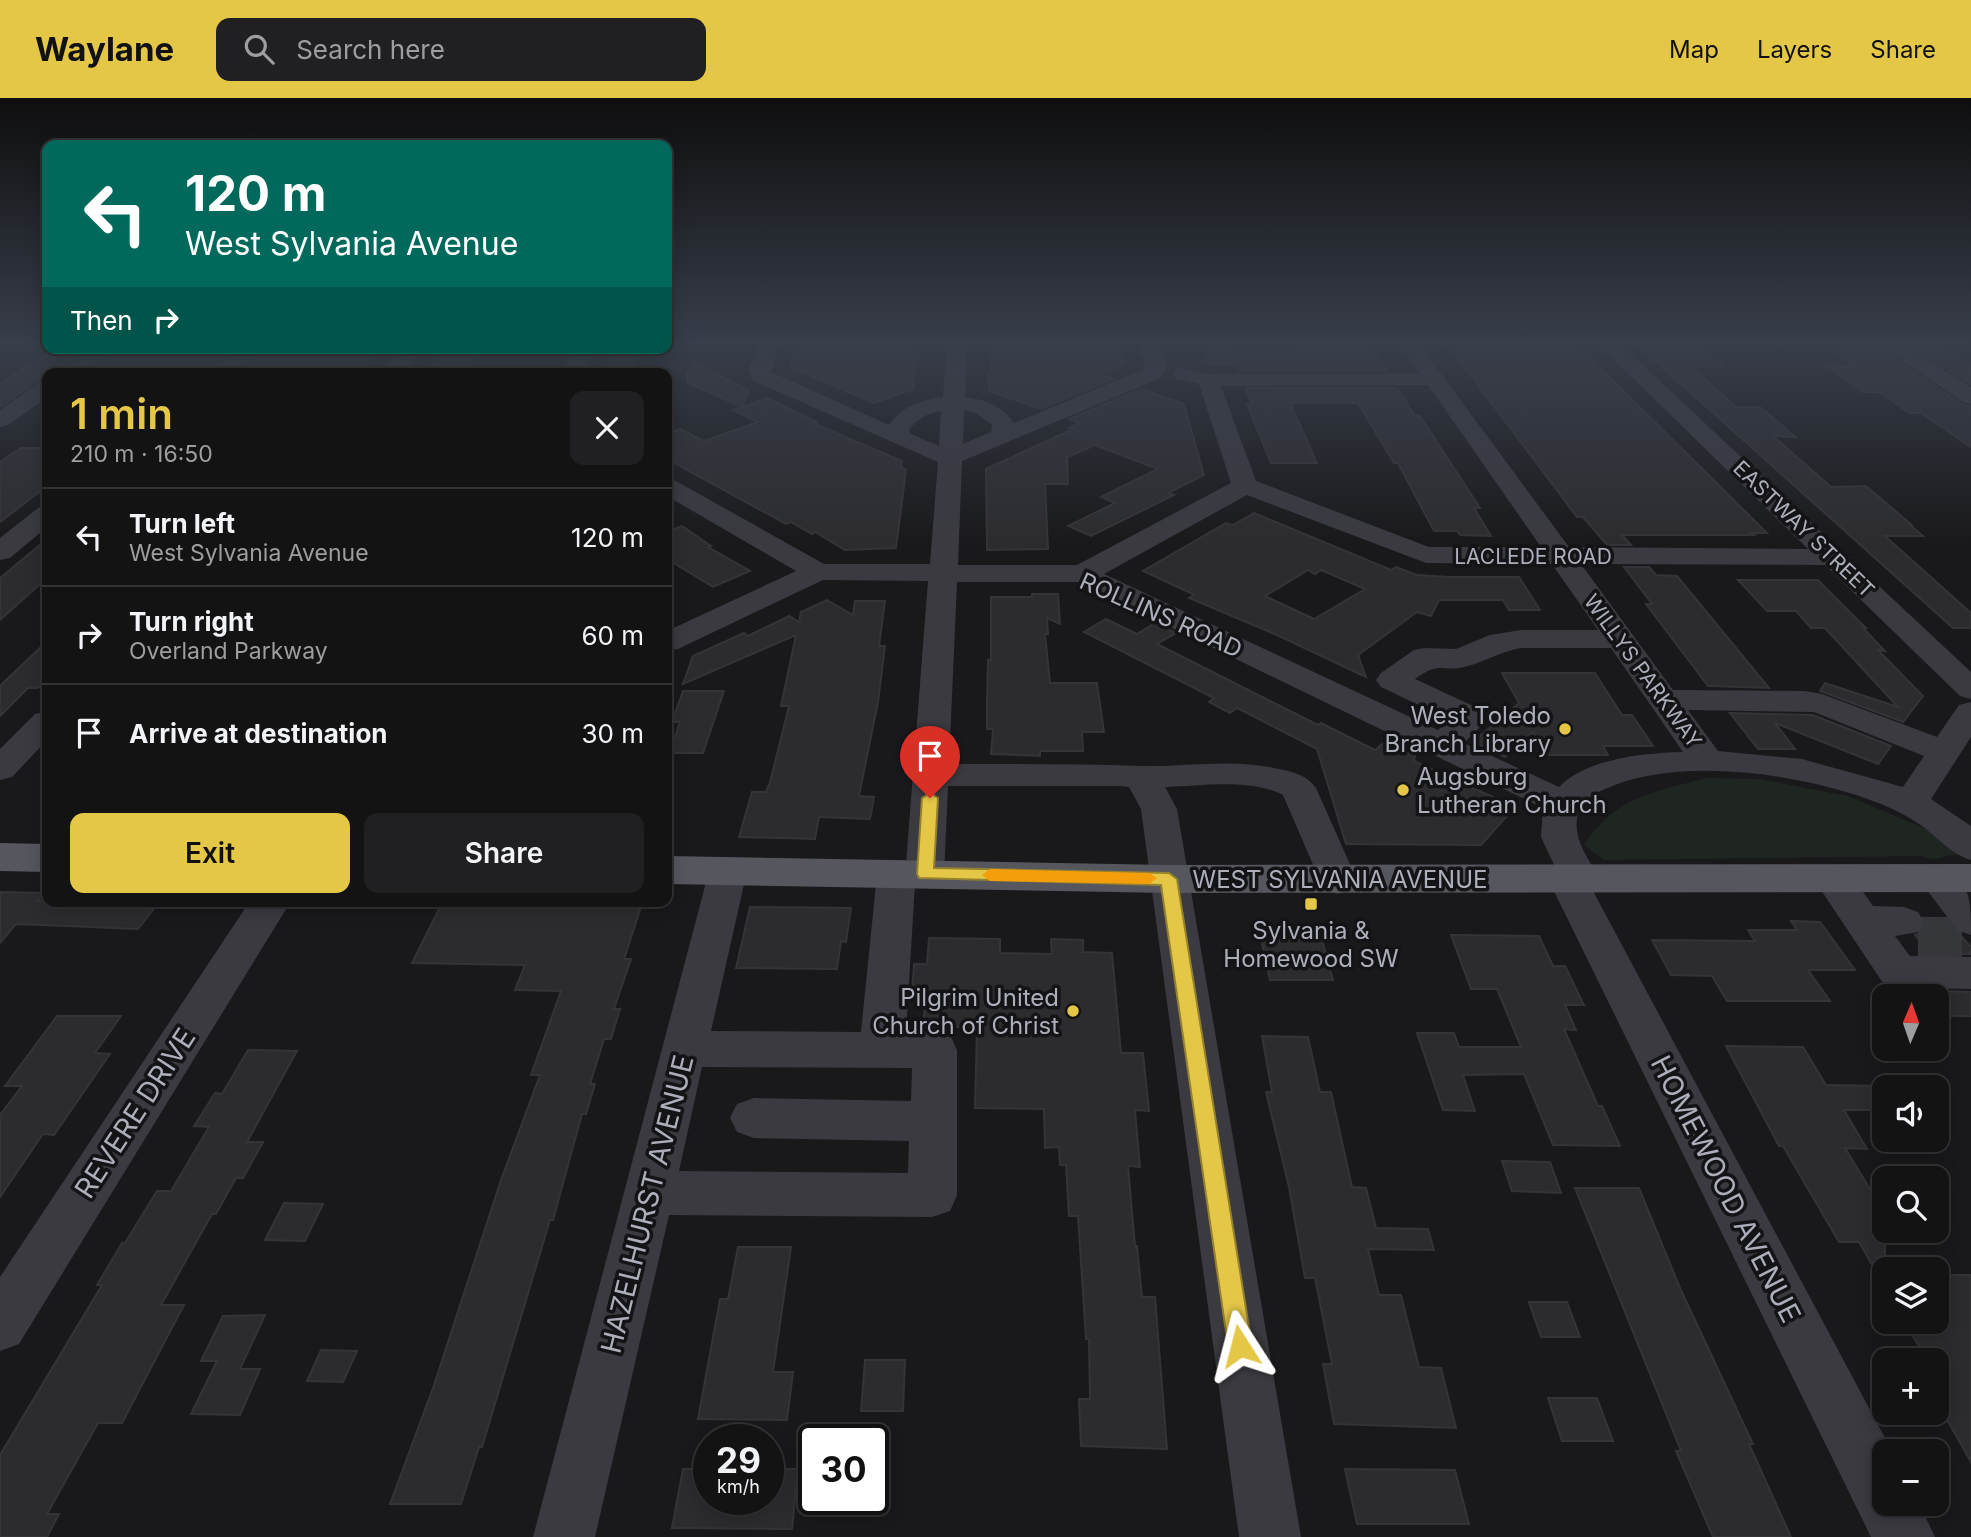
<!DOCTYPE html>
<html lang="en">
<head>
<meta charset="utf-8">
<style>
  body { margin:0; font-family:Inter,sans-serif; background:#202022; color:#f1f3f6; height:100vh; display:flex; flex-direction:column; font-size:26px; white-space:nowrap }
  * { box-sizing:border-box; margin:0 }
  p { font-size:23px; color:#9d9ea0 }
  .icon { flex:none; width:38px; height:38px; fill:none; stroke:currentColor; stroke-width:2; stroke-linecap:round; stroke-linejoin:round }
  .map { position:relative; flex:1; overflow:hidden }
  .details { position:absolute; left:42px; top:270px; width:630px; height:539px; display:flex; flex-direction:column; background:#131314; border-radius:14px; box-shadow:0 4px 18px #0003,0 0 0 2px #323234 }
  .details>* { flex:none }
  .banner { position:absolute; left:42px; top:42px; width:630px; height:214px; border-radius:14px; box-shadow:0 4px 18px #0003,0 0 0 2px #323234; background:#00695c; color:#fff; overflow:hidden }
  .needle { width:46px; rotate:2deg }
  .controls { position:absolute; left:1872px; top:886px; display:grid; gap:14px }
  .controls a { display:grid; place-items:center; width:77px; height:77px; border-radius:14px; background:#131314; box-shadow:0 4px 18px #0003,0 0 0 2px #323234; font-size:35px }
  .speed { position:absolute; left:693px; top:1326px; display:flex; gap:14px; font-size:35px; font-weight:700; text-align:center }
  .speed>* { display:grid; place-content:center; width:91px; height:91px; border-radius:50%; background:#131314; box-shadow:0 4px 18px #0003,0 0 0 2px #323234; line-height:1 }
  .speed small { font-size:18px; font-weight:400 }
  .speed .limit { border:4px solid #111; border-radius:10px; background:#fff; color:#111 }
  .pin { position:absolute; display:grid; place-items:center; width:60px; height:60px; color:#fff; margin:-72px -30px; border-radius:50% 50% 50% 0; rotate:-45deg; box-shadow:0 0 7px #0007 }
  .pin .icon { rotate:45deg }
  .me { position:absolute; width:77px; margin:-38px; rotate:351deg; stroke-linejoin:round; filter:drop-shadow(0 0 5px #0008) }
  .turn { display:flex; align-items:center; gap:24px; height:147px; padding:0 28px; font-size:32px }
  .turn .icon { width:91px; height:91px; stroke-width:2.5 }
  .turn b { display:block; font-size:49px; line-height:60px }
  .then { display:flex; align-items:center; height:66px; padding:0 28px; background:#0003; gap:14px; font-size:26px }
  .round { display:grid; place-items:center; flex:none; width:74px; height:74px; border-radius:14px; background:#202022 }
  .summary { display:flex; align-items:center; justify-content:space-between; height:119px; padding:0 28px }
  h1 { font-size:42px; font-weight:600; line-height:52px; color:#e5c747 }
  .button { display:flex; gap:14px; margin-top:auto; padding:14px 28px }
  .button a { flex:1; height:80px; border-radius:14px; background:#e5c747; color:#111; font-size:28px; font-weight:600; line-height:80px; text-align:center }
  .button a+a { background:#202022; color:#f1f3f6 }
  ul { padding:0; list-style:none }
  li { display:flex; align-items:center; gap:21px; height:98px; padding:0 28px; border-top:2px solid #323234 }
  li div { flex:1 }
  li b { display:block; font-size:26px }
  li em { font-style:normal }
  header { display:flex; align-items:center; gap:42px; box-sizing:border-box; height:98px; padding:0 35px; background:#e5c747; color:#111 }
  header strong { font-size:33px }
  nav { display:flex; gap:38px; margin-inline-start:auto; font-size:24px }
  .search { width:490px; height:63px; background:#202022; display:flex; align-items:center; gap:18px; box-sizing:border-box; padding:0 24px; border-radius:14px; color:#9d9ea0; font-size:26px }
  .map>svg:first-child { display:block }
  .green { fill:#1f2621 }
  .building { fill:#2c2c2f; stroke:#343337; stroke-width:2; fill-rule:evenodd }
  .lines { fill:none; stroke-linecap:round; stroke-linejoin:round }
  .minor-tunnel { stroke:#36373b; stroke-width:44; stroke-dasharray:44 22; stroke-linecap:butt }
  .minor { fill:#3a3a40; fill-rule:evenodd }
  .major { fill:#56575e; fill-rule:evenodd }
  .route { fill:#e5c747; stroke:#95812e; stroke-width:2 }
  .slow { fill:#f59e0b }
  .poi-dot { fill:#e5c747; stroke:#141416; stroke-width:2.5 }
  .labels { text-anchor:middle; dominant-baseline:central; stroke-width:7; stroke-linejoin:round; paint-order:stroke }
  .far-street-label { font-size:21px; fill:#acaeba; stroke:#141416 }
  .street-label { font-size:24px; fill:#acaeba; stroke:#141416 }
  .poi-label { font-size:24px; fill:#acaeba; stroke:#141416; text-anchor:end }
  .near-street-label { font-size:28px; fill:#acaeba; stroke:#141416 }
</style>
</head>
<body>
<header>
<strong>Waylane</strong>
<div class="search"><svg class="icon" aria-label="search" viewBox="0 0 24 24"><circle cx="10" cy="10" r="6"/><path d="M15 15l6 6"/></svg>Search here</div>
<nav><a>Map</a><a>Layers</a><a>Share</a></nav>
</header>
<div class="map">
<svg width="1971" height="1439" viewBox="0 0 1971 1439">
  <rect width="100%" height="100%" fill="#19191b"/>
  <path class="green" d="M1706,680l53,1 89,17 92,39 18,19 -24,5 -14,-3 -316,4 -20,-15c30,-48 71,-53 122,-67z"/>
  <g class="building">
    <path d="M798,243l120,3 -5,45 -39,14 -84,-36z"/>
    <path d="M992,243h125l7,23 -25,10 14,5 -72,30 -52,-18 -1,-18h3z"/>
    <path d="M1633,243h61l29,25h-33l46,41h24l36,30 -23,-1 58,51 35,-1 47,40 -3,-1 13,11h-38l86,77v15h-18z"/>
    <path d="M1201,244h28l5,15h64l-6,-11h54l-2,-4h24l18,29h-146l-2,-6h-29z"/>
    <path d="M1833,246h39l90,60 9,2v41l-50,-34h-12l-30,-21h-15l-37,-26h26l-18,-14h10z"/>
    <path d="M1906,246h34l31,20v20z"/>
    <path d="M1448,247l130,1 189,187h-16l3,2h-132l9,10h-24l-24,-28h-6z"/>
    <path d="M201,250h34l-26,25h-120l27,-21z"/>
    <path d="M265,250h118l-26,25h-118z"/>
    <path d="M448,250h35l-22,25h-38z"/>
    <path d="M617,250h26l-13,24h-27z"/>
    <path d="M50,254h33l-26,21h-10v7l-9,1 -38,26v-24z"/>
    <path d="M693,265l56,27 -7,17 -55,-25v-8z"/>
    <path d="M1246,290h151l18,28h5l60,92h-6l17,28 -31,-1 -3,-4h-23l-36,-68h-4l-36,-60h-68l27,60h-46l-24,-59h5z"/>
    <path d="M1141,291l43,15 20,71 -36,18 6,2 -83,41 -23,-10 47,-23 -14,-6 57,-28 -63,-24 -28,12 1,27h-23l3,65 -61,1 -1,-81 87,-40 -4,-1 10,-5 -10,-4z"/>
    <path d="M767,300l50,24 -4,1 89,38 -1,6 5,3 -10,78 -51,2 -30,-18 -3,2 -21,-12 -5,2 -119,-65v-25l13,-5 24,12 54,-19 -25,-12z"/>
    <path d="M21,350h26v38l-47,36v-60z"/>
    <path d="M1254,415l137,57 5,-3 21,8 33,2h69l21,33h-31l-6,-10h-64l-8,16 -14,-4 -59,43 8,22 -89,-42 -88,-37 6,-3 -52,-24 83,-48 7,2zM1308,472l7,4 6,-4 44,19 -51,30 -49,-23z"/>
    <path d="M682,428l29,20 -3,1 42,24 -37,16 -46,-28v-27z"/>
    <path d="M47,441v39l-47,42v-42z"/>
    <path d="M1624,469h25l7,8 21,1 92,112 -61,-2 -62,-82h6z"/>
    <path d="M1738,482h80l48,48h-3l22,23 -7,-1 45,46 -20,26 -83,-31 5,-8 73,24 -73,-79h-14l-15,-17h-29z"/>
    <path d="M1032,496h26l2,30 -13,-6 1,16h-3l5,49h47l7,49h-22l1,19h-43v5l-49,-2 2,-25h-6v-27l1,-42h3v-63h41z"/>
    <path d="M827,502l26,15 2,-14h30l-6,45h6l-7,56 -19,94 15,1 -4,22 -51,-2 -4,22 -76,-2 13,-45h14l4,-10 19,-76h-8l15,-71 -113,49 10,-28 51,-23 4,3 41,-20 10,6 2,-10z"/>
    <path d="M1106,521l31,15 18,-11 21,10 -19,11 161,81 3,-2 54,27 10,-8 30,14 -1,5 101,46 -34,38 -135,-1 -29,-95 -80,-41 -7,5 -21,-11 5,-4 -130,-66z"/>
    <path d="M47,543v38l-9,9h-10l-28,28v-30z"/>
    <path d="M1502,575h93l27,42h10l21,31h-50l5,9h-62l-13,-23 -28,25 -32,-15 46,-39z"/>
    <path d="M683,593h41l-21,62h-34l11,-31h-8z"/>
    <path d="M1730,615l83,2 78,31 -13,18 -103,-41 20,26h-37z"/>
    <path d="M0,794l44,1 -7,8h123l-22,28 -122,-5 -16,19z"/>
    <path d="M443,803l199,3 -18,55h7l-17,50h6l-9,30h-7l-14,45h5l-9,30h-4l-29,106h-3l-68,227h-3l-18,57h-71l43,-116 68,-208 39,-105h-9l30,-84 -46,-1 10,-25 -113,-2z"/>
    <path d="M750,809l101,1 -5,34 -5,-1 -4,28 -101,-1z"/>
    <path d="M1925,820h20l26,29v7h-41l-15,-19 5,-2 6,-10z"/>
    <path d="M1791,823l29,1 35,48h-47l22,31h-103l-15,-25 -41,-1 -19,-35 103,1 -7,-11h49z"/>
    <path d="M1451,837l88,1 14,30h12l19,39h-19l11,25 -12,-1 34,77h4l18,40 -67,-1 -29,-71 -61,1 12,36 -32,-1 -26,-77h37l5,14h62l-24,-58h-26z"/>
    <path d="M929,840l71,1v14l52,1 -1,-15 32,1v12l29,1 9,100h22l6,58 -14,-1 5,57 -12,-1 7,80h2l5,51h13l12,152 -86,-3 -2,-47h11l-1,-60h-3l-8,-123h-9l-3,-51h-6l-1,-18 -14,1 -1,-39 -69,-1 2,-81h-54l3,-32h-14l2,-31h13z"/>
    <path d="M1261,841l61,1 11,40h-63z"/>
    <path d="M1937,893l34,1v24h-34z"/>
    <path d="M57,918h64l-26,37 15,1 -56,81 -11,-1 -43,63v-82l22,-29h-17z"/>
    <path d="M1262,938l46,1 12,55h11l21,95 14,1 10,40 52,1 6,21 -66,-1 11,46h22l18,72 22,1 15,60 -122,-4 -11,-60h9l-17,-86h-10l-16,-91 -23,-95h6z"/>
    <path d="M1726,948l77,1 23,38 59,1v24h-41l23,39 -22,-1 34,56h6v26h10l7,13h-17v44l-26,-45h-20l-56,-96h-4z"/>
    <path d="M248,952l49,1 -50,91h16l-20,36h-7l-20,36h-4l-51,91h23l-62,118h-24l-51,91h12l-12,23h-47v-82l102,-170h-5l25,-42h3l32,-52h14l38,-64 -15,-1 21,-33 7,1z"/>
    <path d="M1502,1063l48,1 11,31 -49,-2z"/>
    <path d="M1575,1090h64l41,100 73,156h-4l42,93h-78l-37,-86h5z"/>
    <path d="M284,1105l39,1 -18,37 -40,-1z"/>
    <path d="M738,1149h53l-18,125h20l-6,48 -89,-1 22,-120h8z"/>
    <path d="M1937,1177h34v187l-34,-60v-42h-10l-23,-39h33z"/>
    <path d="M1529,1204h38l13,35h-39z"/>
    <path d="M265,1217l-25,54h20l-20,46 -49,-1 26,-53h-16l22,-45z"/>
    <path d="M321,1252l36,1 -14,31 -36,-1z"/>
    <path d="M865,1262h40l-2,51h-42z"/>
    <path d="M1548,1300h49l16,43h-51z"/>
    <path d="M683,1371h26v31h59v-31h30l-6,60 -120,-1z"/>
    <path d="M1345,1371l110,1 14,54h-112z"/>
  </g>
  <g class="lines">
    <path class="minor-tunnel" d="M1918,841h46"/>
    <g class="minor">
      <path d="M760,243h20l-9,31 118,53c13,-19 32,-25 54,-28l4,-56h20l-2,56c21,3 36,8 49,26l130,-54 1,-4 -6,-24h20l8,24 -6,13 -199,83 -4,104h119l154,-82 -32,-99 -23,-5 -3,-5 3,-5 8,-1 24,6 211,-1 -22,-32h20l152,206 239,2 -213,-208h22l354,331v27l-11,-3 -135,-131 -244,-1 92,126 132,1 17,3 115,43 22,-32 12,-3v35l-40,62 40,27v34c-21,-6 -34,-24 -52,-36 -19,-13 -41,-22 -63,-29 -71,-23 -183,-38 -253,-5 -9,4 -20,10 -24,20 -9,26 9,48 21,69l-8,10 300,562h-7v52h34l16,34h-64l-323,-658 8,-10 -15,-32 2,-29 -466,-226h-120l-8,182c64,0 128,0 192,2 43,1 86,-7 128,1 17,3 37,6 47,21l41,92 -5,10 -14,4 -14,-4 -41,-95c-33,-17 -82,-9 -118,-8l12,22 124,728h-62l-98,-728 -12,-22 -10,-1h-171l-4,88 -5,9 -14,4 -10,-3 -9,148h29l16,5 6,13v145l-7,16 -18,6 -263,-2 -74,322h-62l176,-666 5,-9 14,-4 14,4 5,9 -36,160 150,1 16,-158 5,-9 14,-4 10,3 22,-283 -105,-1 -145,69 -11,2v-20l129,-60 -129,-75v-18l9,3 148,83h106l8,-102 -186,-82 -3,-12zM1428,287l113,162h-112l-173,-66 -35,-95zM964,312l12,3 16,12 -1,7 -28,12zM941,313l-2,35 -28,-12 -2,-4c7,-11 19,-17 32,-19zM1247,397l179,68 126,1 46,66h-77l-31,5 -34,14 -31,-1 -11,2 -33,23 -5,7 5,7 69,33 -12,10 -334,-156zM1521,550h90l72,104c-38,1 -96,6 -124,35l-95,-44 25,-25 -5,-7 -69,-32c27,-20 27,-5 53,-13 18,-5 34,-15 53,-18zM1688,612l126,2 110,44 -21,31 -101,-28 -84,-8zM702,969l210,1 -1,33 -157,-3 -17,6 -7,14 7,14 17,6 155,3 -1,32 -229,-2z"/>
      <path d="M1873,243h24l74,46v17l-8,-2z"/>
      <path d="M92,250h24l-32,25h-24z"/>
      <path d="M239,250h23l-27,25h-23z"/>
      <path d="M402,250h22l-22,25h-22z"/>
      <path d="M577,250h20l-16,25h-21z"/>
      <path d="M47,284v16l-39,27 -8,2v-17l39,-27z"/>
      <path d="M47,408v21l-37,31 -10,2v-22l38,-30z"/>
      <path d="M47,613v29l-35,37 -12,3v-31l35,-35z"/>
      <path d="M1832,767l14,3 27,38 31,1 14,5 6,10 -6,10 -23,4 15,20 61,1v32l-73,-1 -15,-5 -70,-105 5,-10z"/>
      <path d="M1937,767c34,10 34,37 34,70l-14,-5 -39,-52 5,-10z"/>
      <path d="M250,803h41l-272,443 -19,7v-74z"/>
    </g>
    <g class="major">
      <path d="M0,745l47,1v28l-47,-1z"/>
      <path d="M667,758l502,9 802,-1v28l-802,1 -502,-9z"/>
    </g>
  </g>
  <linearGradient id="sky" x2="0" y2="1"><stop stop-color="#0e0e0f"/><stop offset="0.55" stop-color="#383e4a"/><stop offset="1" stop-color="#383e4a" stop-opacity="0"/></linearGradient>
  <rect width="1971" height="445" fill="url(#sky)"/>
  <path class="route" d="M930,695l8,5 -4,70 235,5 8,6 75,467 -3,8 -9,3 -8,-3 -4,-8 -67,-461 -242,-7 -2,-4 5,-76z"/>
  <path class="slow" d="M990,771l159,4 8,5 -8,6 -159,-3 -8,-6z"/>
  <g class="poi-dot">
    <circle cx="1565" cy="631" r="7"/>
    <circle cx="1403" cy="692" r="7"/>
    <rect x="1304" y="799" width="14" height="14" rx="3.5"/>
    <circle cx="1073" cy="913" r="7"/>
  </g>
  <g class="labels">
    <g class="far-street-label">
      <text transform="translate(1804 431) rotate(44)">EASTWAY STREET</text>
      <text x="1533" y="458">LACLEDE ROAD</text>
      <text transform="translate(1643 573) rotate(54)">WILLYS PARKWAY</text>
    </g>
    <g class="street-label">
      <text transform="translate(1161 517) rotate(24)">ROLLINS ROAD</text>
      <text x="1340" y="781">WEST SYLVANIA AVENUE</text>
    </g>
    <g class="poi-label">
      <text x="1551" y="617">West Toledo<tspan x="1551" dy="28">Branch Library</tspan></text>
      <text x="1417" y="678" text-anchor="start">Augsburg<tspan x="1417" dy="28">Lutheran Church</tspan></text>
      <text x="1311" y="832" text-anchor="middle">Sylvania &amp;<tspan x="1311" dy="28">Homewood SW</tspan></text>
      <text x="1059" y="899">Pilgrim United<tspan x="1059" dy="28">Church of Christ</tspan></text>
    </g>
    <g class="near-street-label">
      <text transform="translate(135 1015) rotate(-57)">REVERE DRIVE</text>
      <text transform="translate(1726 1091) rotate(63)">HOMEWOOD AVENUE</text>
      <text transform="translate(647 1106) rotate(-76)">HAZELHURST AVENUE</text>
    </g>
  </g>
</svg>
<div class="controls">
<a><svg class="needle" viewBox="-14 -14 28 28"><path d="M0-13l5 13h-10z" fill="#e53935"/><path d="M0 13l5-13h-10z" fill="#9d9ea0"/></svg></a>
<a><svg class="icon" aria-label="sound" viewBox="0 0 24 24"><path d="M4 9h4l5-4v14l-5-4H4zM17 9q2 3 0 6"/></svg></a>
<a><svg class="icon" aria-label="search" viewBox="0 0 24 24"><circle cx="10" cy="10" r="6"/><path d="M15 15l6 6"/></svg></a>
<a><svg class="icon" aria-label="layers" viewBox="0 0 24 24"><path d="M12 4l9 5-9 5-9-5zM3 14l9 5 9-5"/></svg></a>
<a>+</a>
<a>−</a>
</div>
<div class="speed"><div>29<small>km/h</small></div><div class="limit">30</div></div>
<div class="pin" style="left:930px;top:700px;background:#d93025"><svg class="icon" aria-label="arrive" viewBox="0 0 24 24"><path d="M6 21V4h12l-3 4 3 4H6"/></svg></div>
<svg class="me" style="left:1240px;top:1248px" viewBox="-20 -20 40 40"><path d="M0-17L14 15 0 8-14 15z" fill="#e5c747" stroke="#fff" stroke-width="4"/></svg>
<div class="banner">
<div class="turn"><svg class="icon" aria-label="left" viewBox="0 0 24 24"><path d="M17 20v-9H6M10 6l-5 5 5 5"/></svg><div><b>120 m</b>West Sylvania Avenue</div></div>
<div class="then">Then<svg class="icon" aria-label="right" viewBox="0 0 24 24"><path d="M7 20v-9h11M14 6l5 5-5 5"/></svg></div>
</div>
<section class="details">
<div class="summary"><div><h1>1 min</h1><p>210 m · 16:50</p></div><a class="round"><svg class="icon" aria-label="close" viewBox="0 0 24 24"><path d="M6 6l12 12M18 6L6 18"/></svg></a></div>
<ul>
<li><svg class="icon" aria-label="left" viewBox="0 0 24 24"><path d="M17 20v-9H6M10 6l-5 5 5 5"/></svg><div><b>Turn left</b><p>West Sylvania Avenue</p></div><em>120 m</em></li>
<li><svg class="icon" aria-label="right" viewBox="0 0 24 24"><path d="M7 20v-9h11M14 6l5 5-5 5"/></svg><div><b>Turn right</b><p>Overland Parkway</p></div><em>60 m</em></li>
<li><svg class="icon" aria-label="arrive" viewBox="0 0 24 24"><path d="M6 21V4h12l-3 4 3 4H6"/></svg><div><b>Arrive at destination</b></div><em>30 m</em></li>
</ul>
<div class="button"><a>Exit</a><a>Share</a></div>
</section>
</div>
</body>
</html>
